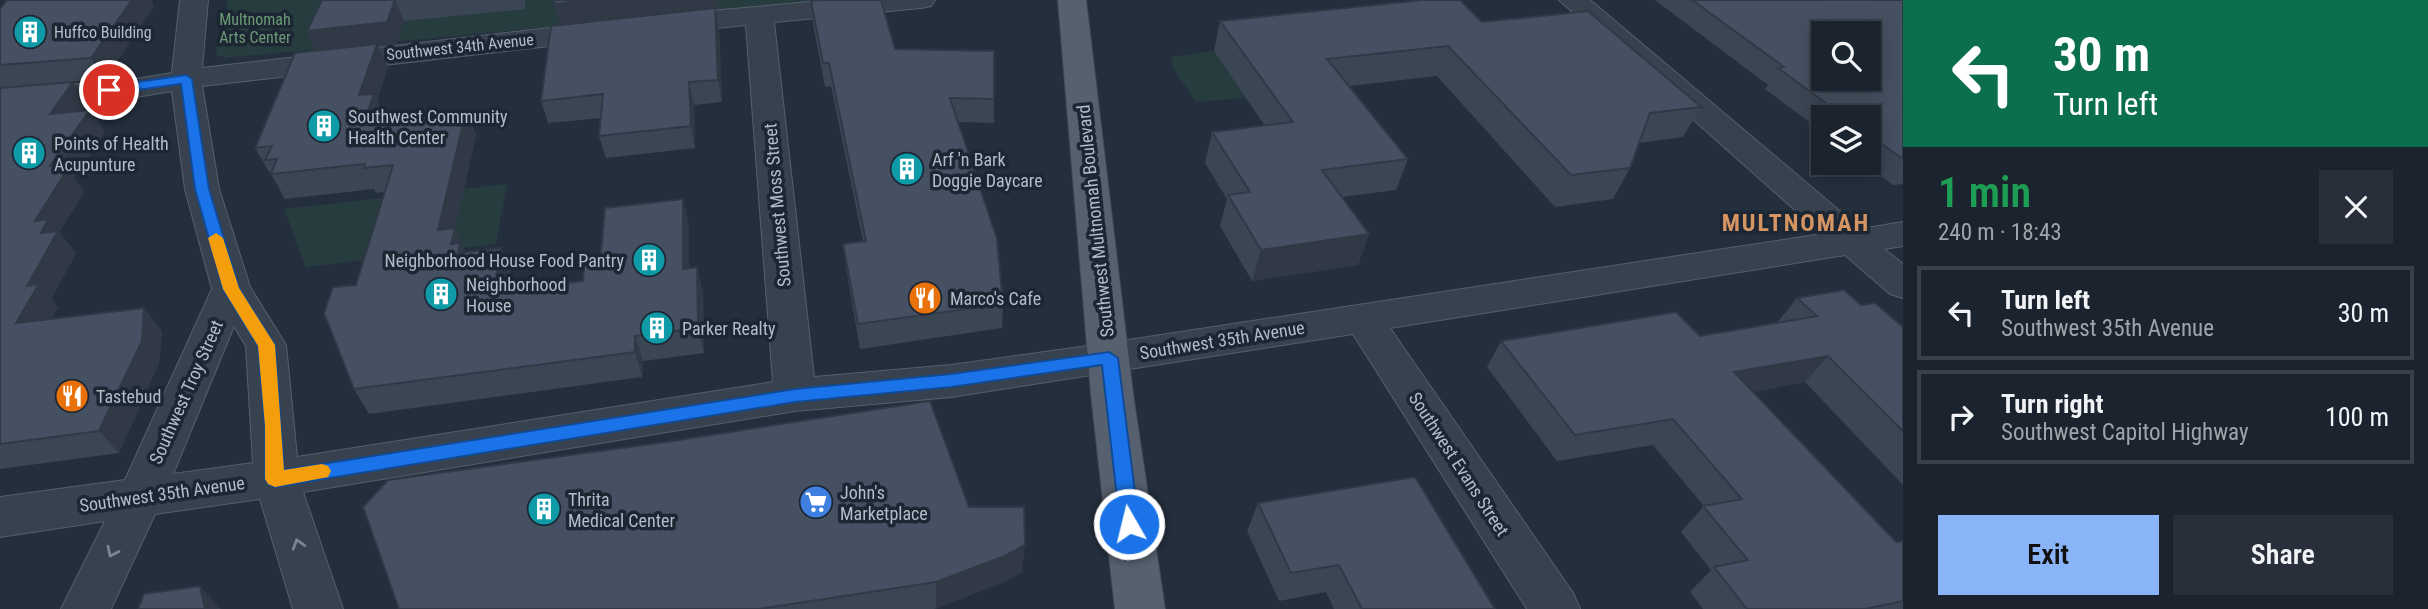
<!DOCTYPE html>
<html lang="en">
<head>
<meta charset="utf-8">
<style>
  body { margin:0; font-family:"Roboto Condensed",sans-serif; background:#282f3a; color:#f1f3f6; height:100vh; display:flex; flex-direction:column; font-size:26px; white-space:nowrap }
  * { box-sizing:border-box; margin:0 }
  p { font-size:23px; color:#a0a4aa }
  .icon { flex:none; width:38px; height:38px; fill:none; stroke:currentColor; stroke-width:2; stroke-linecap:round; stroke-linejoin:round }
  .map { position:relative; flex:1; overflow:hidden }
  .details { display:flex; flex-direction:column; background:#1b232e; width:525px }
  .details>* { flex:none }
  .banner { background:#0b6e4f; color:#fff; overflow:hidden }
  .fabs { position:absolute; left:1811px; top:21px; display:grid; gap:14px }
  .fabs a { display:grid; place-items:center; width:70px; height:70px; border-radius:0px; background:#1b232e; box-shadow:0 4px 18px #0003,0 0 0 2px #39404a; font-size:35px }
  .pin { position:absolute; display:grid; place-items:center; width:60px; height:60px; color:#fff; margin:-30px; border:4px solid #fff; border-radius:50%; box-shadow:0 2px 7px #0007 }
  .me { position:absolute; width:77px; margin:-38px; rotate:352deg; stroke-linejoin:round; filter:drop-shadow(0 0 5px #0008) }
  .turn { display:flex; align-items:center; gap:24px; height:147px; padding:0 35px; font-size:32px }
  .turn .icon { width:91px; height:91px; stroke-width:2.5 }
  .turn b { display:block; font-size:49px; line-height:60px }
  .round { display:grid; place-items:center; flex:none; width:74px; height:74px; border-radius:0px; background:#282f3a }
  .headline { display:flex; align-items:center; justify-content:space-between; height:119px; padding:0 35px }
  h1 { font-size:42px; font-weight:600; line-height:52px; color:#1e9e55 }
  .action { display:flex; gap:14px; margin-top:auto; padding:14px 35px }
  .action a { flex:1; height:80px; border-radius:0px; background:#8ab4f8; color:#111; font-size:28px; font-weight:600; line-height:80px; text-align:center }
  .action a+a { background:#282f3a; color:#f1f3f6 }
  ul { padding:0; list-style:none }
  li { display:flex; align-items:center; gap:21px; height:94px; margin:0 14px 10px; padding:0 21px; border:4px solid #39404a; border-radius:0px }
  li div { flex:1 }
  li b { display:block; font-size:26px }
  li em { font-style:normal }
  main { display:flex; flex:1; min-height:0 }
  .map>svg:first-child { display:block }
  .green { fill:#263c3f }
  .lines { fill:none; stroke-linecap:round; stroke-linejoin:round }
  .minor-casing { stroke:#565f6c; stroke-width:2 }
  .major-casing { stroke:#414a57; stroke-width:2 }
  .minor { fill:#38414e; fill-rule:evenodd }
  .major { fill:#56606e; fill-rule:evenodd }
  .wall { fill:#3b4654 }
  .shaded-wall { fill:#303945 }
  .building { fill:#455162; stroke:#303945; stroke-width:2; fill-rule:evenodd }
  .oneway { stroke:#7c8592 }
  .route { fill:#1a73e8; stroke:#114b97; stroke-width:2 }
  .slow { fill:#f59e0b }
  .labels { text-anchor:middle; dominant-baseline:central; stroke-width:7; stroke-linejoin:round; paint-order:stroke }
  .far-park-label { font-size:16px; fill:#6b9a76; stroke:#1d2633 }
  .far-poi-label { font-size:16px; fill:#b4bcc9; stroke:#1d2633; text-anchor:start }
  .far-street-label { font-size:16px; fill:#b4bcc9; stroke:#1d2633 }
  .poi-label { font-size:18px; fill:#b4bcc9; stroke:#1d2633; text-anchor:start }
  .street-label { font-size:18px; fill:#b4bcc9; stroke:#1d2633 }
  .district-label { font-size:24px; font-weight:bold; letter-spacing:2px; fill:#d59563; stroke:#1d2633 }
</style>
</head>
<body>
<main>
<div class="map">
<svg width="1903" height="609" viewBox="0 0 1903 609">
  <rect width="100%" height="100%" fill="#242f3e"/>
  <g class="green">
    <path d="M227,0h583v2l-585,56 -8,-3 -1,-8 9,-10z"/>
    <path d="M1214,51l32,47 -50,4 -23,-34 -2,-11z"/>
    <path d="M507,184l-11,60 -190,23 -22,-58z"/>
  </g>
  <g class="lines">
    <defs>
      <path id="minor" d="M180,0h28l-6,68 400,-46 10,3 4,6 -4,6 -10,3 -400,46 17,103 31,98 36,58 11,112 476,-75 -27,-357 -80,8 -10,-3 -4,-6 4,-6 10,-3 166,-15h103l-4,6 -10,2 -147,14 40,355 137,-12 158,-22 713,-109 -263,-234h31l271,229 42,-7v24l-19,3 19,15v34l-13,-4 -45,-39 -455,73 183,265 7,16h-53l-174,-275 -402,63 -156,14 -492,81 40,117h-50l-33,-110 -105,15 -44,95h-50l44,-88 -105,16v-40l125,-17 87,-191 -27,-100 -13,-98 -36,6 -136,12v-18l136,-12 36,-6zM234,326l12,20 7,117 -80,11z"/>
      <path id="major" d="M1058,0h28l47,394 32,215h-50l-24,-215z"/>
    </defs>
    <use href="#minor" class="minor-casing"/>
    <use href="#major" class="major-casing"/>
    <use href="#minor" class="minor"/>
    <use href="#major" class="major"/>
  </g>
  <g class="wall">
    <path d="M7,0h144l3,6 -49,73 -105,9v-79z"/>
    <path d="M322,0h203v9l-121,12 -8,23 -18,2 10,21 -11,33 8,19 81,-8 10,24 -21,94 10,23 36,-4 10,25 -2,16 74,-8 17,-18 89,-39v44l14,24 1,61 -61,8 -1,16 -273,37 -15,-25 2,-104 29,-93 -9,1 -2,-4 -89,10 -14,-25 1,-2h-3l-14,-24 61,-97 -9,-20z"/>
    <path d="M1655,0h248v184l-10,1 -30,-22h6v-46h-45v16l-59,-44 3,-4z"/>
    <path d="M811,1l84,48 99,50v24l-36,-1 45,182 -1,24 -142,21 -14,-81 -3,-24 20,-3 -32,-155 -6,1 -12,-63z"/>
    <path d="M554,4l164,4h-3l4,22 3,72 -28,3 1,43 -89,10 -7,-22 2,-18 -53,5 -7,-22 19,-76z"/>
    <path d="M1220,21l262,1 219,85 -18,30 -44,6 -9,25 -17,31 -58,8 -118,-131 -88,10 59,73 -12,31 -54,7 27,37 -11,31 -106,16 -32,-55 7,-27 -22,-36 7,-31 53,-6 -51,-75z"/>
    <path d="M73,82l15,22 -5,7 22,21 -31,46 10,14 -25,40 17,21 -25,46 7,8 -7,12 111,12 -3,32 -40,90 -119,16v-381z"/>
    <path d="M1797,298l64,7 42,22v158l-98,-103 -53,10 144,150 7,-1v68h-200l-13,-17 21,-22 -30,-38 23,-26 -51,-61 -96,16 -70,-94 14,-26 199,-5 77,-13z"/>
    <path d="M1258,503l237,106h-161l-8,-17 -47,9 -32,-70z"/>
    <path d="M1022,572l-18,10 -70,27h-535z"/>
  </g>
  <g class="shaded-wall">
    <path d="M132,0h19l3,6 -49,73 -14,-21z"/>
    <path d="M395,0l9,21 -8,23 -18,2 10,21 -11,33 8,18 -9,27 -59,-92 -10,-22z"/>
    <path d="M591,0h127v8l-158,17 -6,-21z"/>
    <path d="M715,8l4,22 3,72 -4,-22z"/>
    <path d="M73,82l15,22 -22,32 -16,-22z"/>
    <path d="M689,82l5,23 1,43 -4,-22z"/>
    <path d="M90,110l15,22 -31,46 10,14 -25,40 17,21 -25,46 7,8 -22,39 -20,-23 11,-37 8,-65 15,-55z"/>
    <path d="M466,111l10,24 -21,94 11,24 -16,2 -12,-25z"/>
    <path d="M683,199l6,25v70l-6,-25z"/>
    <path d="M1369,234l-11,31 -106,16 9,-31z"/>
    <path d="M501,248l10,25 -7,43 -10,-25z"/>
    <path d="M697,267l6,25 1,61 -6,-25z"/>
    <path d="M144,308l18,23 -3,32 -40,90 -20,-22z"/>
    <path d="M635,336l8,25 -1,16 -7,-25z"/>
    <path d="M1828,356l-23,26 -92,17 21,-27z"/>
    <path d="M1025,545l-3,27 -18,10 -68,27v-27z"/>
    <path d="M200,586l20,22 1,1h-16z"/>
  </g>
  <g class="building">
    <path d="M7,0h125l-41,58 -91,7v-56z"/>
    <path d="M322,0h73l-8,22 -80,9z"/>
    <path d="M555,0h36l-37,4z"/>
    <path d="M822,0h59l14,49 99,2v48l-44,-1 47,141 6,65 -145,20 -15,-80 23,-3 -37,-178h-6l-12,-62z"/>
    <path d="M1423,0h37l22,22 106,-11 113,96 -51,6 -20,55 -59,7 -123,-129 -121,13 81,100 -86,11 47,64 -108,16 -33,-55 22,-3 -38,-60 81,-10 -73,-101z"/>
    <path d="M1692,0h211v159l-34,-24v-18h-24l-67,-49 6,-1zM1824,33h45v46h-45z"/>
    <path d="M715,8l3,72 -29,2 2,44 -92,10 4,-42 -62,7 10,-75z"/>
    <path d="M377,44l-18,51 15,-1 -10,27 102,-10 -28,119 17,-2 -4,16 9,-1 -2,10 43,-5 -7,43 89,-10 1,-16 16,-2 5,-55 78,-9v70l14,-2 1,61 -63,8v16l-281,37 -30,-76 9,-26 23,-2 37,-120 -29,3 1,-4 -94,10 6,-15 -12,1 7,-14 -17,2 40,-95z"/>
    <path d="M73,82l-23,32 40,-4 -40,56 8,-1 -3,6 12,-1 -32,51 13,-2 -7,14 17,-2 -31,55 12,-2 -23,39 128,-15 -2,33 -43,90 -99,13v-356z"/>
    <path d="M1844,290l17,15 14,-2 28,24v104l-75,-75 -94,16 162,170 7,-1v60l-38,8h-118l-33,-42 34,-7 -45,-54 39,-7 -69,-80 -98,16 -74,-94 175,-29 24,24 117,-20 -20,-18z"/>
    <path d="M930,401l39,106h55l1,38 -20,11 -69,26 -177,27h-360l-36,-102 25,-27 278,-38z"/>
    <path d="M1415,477l80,132h-133l-23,-44 -48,8 -33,-70z"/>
    <path d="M200,586l5,23h-67l6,-15z"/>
  </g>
  <defs><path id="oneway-chevron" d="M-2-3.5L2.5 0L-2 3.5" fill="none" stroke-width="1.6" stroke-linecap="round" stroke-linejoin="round" transform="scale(1.75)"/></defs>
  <g class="oneway">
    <use href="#oneway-chevron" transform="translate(298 544) rotate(-107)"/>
    <use href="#oneway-chevron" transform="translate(112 552) rotate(116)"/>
  </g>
  <path class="route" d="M186,75l6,4 17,110 30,99 36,57 9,125 511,-81 156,-15 158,-22 9,6 21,166 -3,6 -7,2 -7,-2 -2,-6 -18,-159 -151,22 -156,15 -520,85 -7,-3 -3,-5v-53l-7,-80 -35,-57 -28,-100 -14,-105 -72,10 -7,-4 7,-4z"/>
  <path class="slow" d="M216,233l7,5 16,50 36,57 9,125 38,-6 6,2 3,5 -3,6 -53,10 -7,-3 -3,-5v-53l-7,-80 -35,-57 -15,-51z"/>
  <defs>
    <symbol id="building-disc" viewBox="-11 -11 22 22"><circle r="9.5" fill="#0f9aa8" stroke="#1d2633"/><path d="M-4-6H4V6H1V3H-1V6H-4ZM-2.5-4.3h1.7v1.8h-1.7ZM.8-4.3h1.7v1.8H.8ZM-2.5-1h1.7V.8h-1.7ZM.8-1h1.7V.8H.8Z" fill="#fff"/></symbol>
    <symbol id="restaurant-disc" viewBox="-11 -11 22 22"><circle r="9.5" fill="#e8710a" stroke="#1d2633"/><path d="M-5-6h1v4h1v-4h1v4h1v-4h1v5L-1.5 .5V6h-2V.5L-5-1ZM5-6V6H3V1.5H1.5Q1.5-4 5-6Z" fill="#fff"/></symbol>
    <symbol id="supermarket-disc" viewBox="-11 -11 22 22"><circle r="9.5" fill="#3f7fe0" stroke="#1d2633"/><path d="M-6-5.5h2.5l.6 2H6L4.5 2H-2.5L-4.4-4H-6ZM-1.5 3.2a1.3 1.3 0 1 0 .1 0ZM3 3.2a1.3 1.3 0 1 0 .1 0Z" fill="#fff"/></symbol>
  </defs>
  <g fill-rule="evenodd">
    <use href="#building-disc" x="11" y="13" width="38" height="38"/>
    <use href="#building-disc" x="305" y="107" width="38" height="38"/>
    <use href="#building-disc" x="10" y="134" width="38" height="38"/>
    <use href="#building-disc" x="888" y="150" width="38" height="38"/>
    <use href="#building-disc" x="630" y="241" width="38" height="38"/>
    <use href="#building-disc" x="422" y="275" width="38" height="38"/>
    <use href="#restaurant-disc" x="906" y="279" width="38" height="38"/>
    <use href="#building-disc" x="638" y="309" width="38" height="38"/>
    <use href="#restaurant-disc" x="53" y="377" width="38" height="38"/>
    <use href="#supermarket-disc" x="797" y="483" width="38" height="38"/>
    <use href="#building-disc" x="525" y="490" width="38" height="38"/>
  </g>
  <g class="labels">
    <g class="far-park-label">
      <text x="255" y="19">Multnomah<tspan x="255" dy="18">Arts Center</tspan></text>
    </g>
    <g class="far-poi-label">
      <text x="54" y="32">Huffco Building</text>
    </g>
    <g class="far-street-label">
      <text transform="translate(460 47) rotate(-6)">Southwest 34th Avenue</text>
    </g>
    <g class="poi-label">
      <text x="348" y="116">Southwest Community<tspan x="348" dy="21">Health Center</tspan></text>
      <text x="54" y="143">Points of Health<tspan x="54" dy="21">Acupunture</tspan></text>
      <text x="932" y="159">Arf 'n Bark<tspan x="932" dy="21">Doggie Daycare</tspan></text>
      <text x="624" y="260" text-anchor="end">Neighborhood House Food Pantry</text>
      <text x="466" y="284">Neighborhood<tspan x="466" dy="21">House</tspan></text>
      <text x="950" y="298">Marco's Cafe</text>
      <text x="682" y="328">Parker Realty</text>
      <text x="96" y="396">Tastebud</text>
      <text x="840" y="492">John's<tspan x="840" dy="21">Marketplace</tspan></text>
      <text x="568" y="499">Thrita<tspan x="568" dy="21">Medical Center</tspan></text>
    </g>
    <g class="street-label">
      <text transform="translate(777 205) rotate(-95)">Southwest Moss Street</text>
      <text transform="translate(1095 221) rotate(-96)">Southwest Multnomah Boulevard</text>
      <text transform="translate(1222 340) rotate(-9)">Southwest 35th Avenue</text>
      <text transform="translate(186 392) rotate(-66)">Southwest Troy Street</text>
      <text transform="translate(1459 464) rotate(57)">Southwest Evans Street</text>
      <text transform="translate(162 494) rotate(-8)">Southwest 35th Avenue</text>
    </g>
    <g class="district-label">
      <text x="1796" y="223">MULTNOMAH</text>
    </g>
  </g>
</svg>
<div class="fabs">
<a><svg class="icon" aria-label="search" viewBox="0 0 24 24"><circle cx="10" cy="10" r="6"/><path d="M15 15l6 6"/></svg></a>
<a><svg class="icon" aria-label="layers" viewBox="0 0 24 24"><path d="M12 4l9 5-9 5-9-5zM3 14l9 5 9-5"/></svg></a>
</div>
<div class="pin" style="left:109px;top:90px;background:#d93025"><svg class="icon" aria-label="arrive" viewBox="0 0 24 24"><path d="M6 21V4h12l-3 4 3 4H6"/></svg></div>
<svg class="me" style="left:1129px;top:524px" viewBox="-20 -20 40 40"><circle r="17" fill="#1a73e8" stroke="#fff" stroke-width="3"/><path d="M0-11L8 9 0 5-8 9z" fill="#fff"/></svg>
</div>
<section class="details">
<div class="banner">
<div class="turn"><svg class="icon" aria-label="left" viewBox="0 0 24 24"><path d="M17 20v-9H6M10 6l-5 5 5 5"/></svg><div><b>30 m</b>Turn left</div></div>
</div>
<div class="headline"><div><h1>1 min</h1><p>240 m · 18:43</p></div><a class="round"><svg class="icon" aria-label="close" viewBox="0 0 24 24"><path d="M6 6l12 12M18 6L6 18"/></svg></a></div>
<ul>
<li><svg class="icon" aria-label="left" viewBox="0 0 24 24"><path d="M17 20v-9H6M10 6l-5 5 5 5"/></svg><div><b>Turn left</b><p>Southwest 35th Avenue</p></div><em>30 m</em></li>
<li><svg class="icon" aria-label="right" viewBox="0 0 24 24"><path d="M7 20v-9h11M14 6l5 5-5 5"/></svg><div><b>Turn right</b><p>Southwest Capitol Highway</p></div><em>100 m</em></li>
</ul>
<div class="action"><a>Exit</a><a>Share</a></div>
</section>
</main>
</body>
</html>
